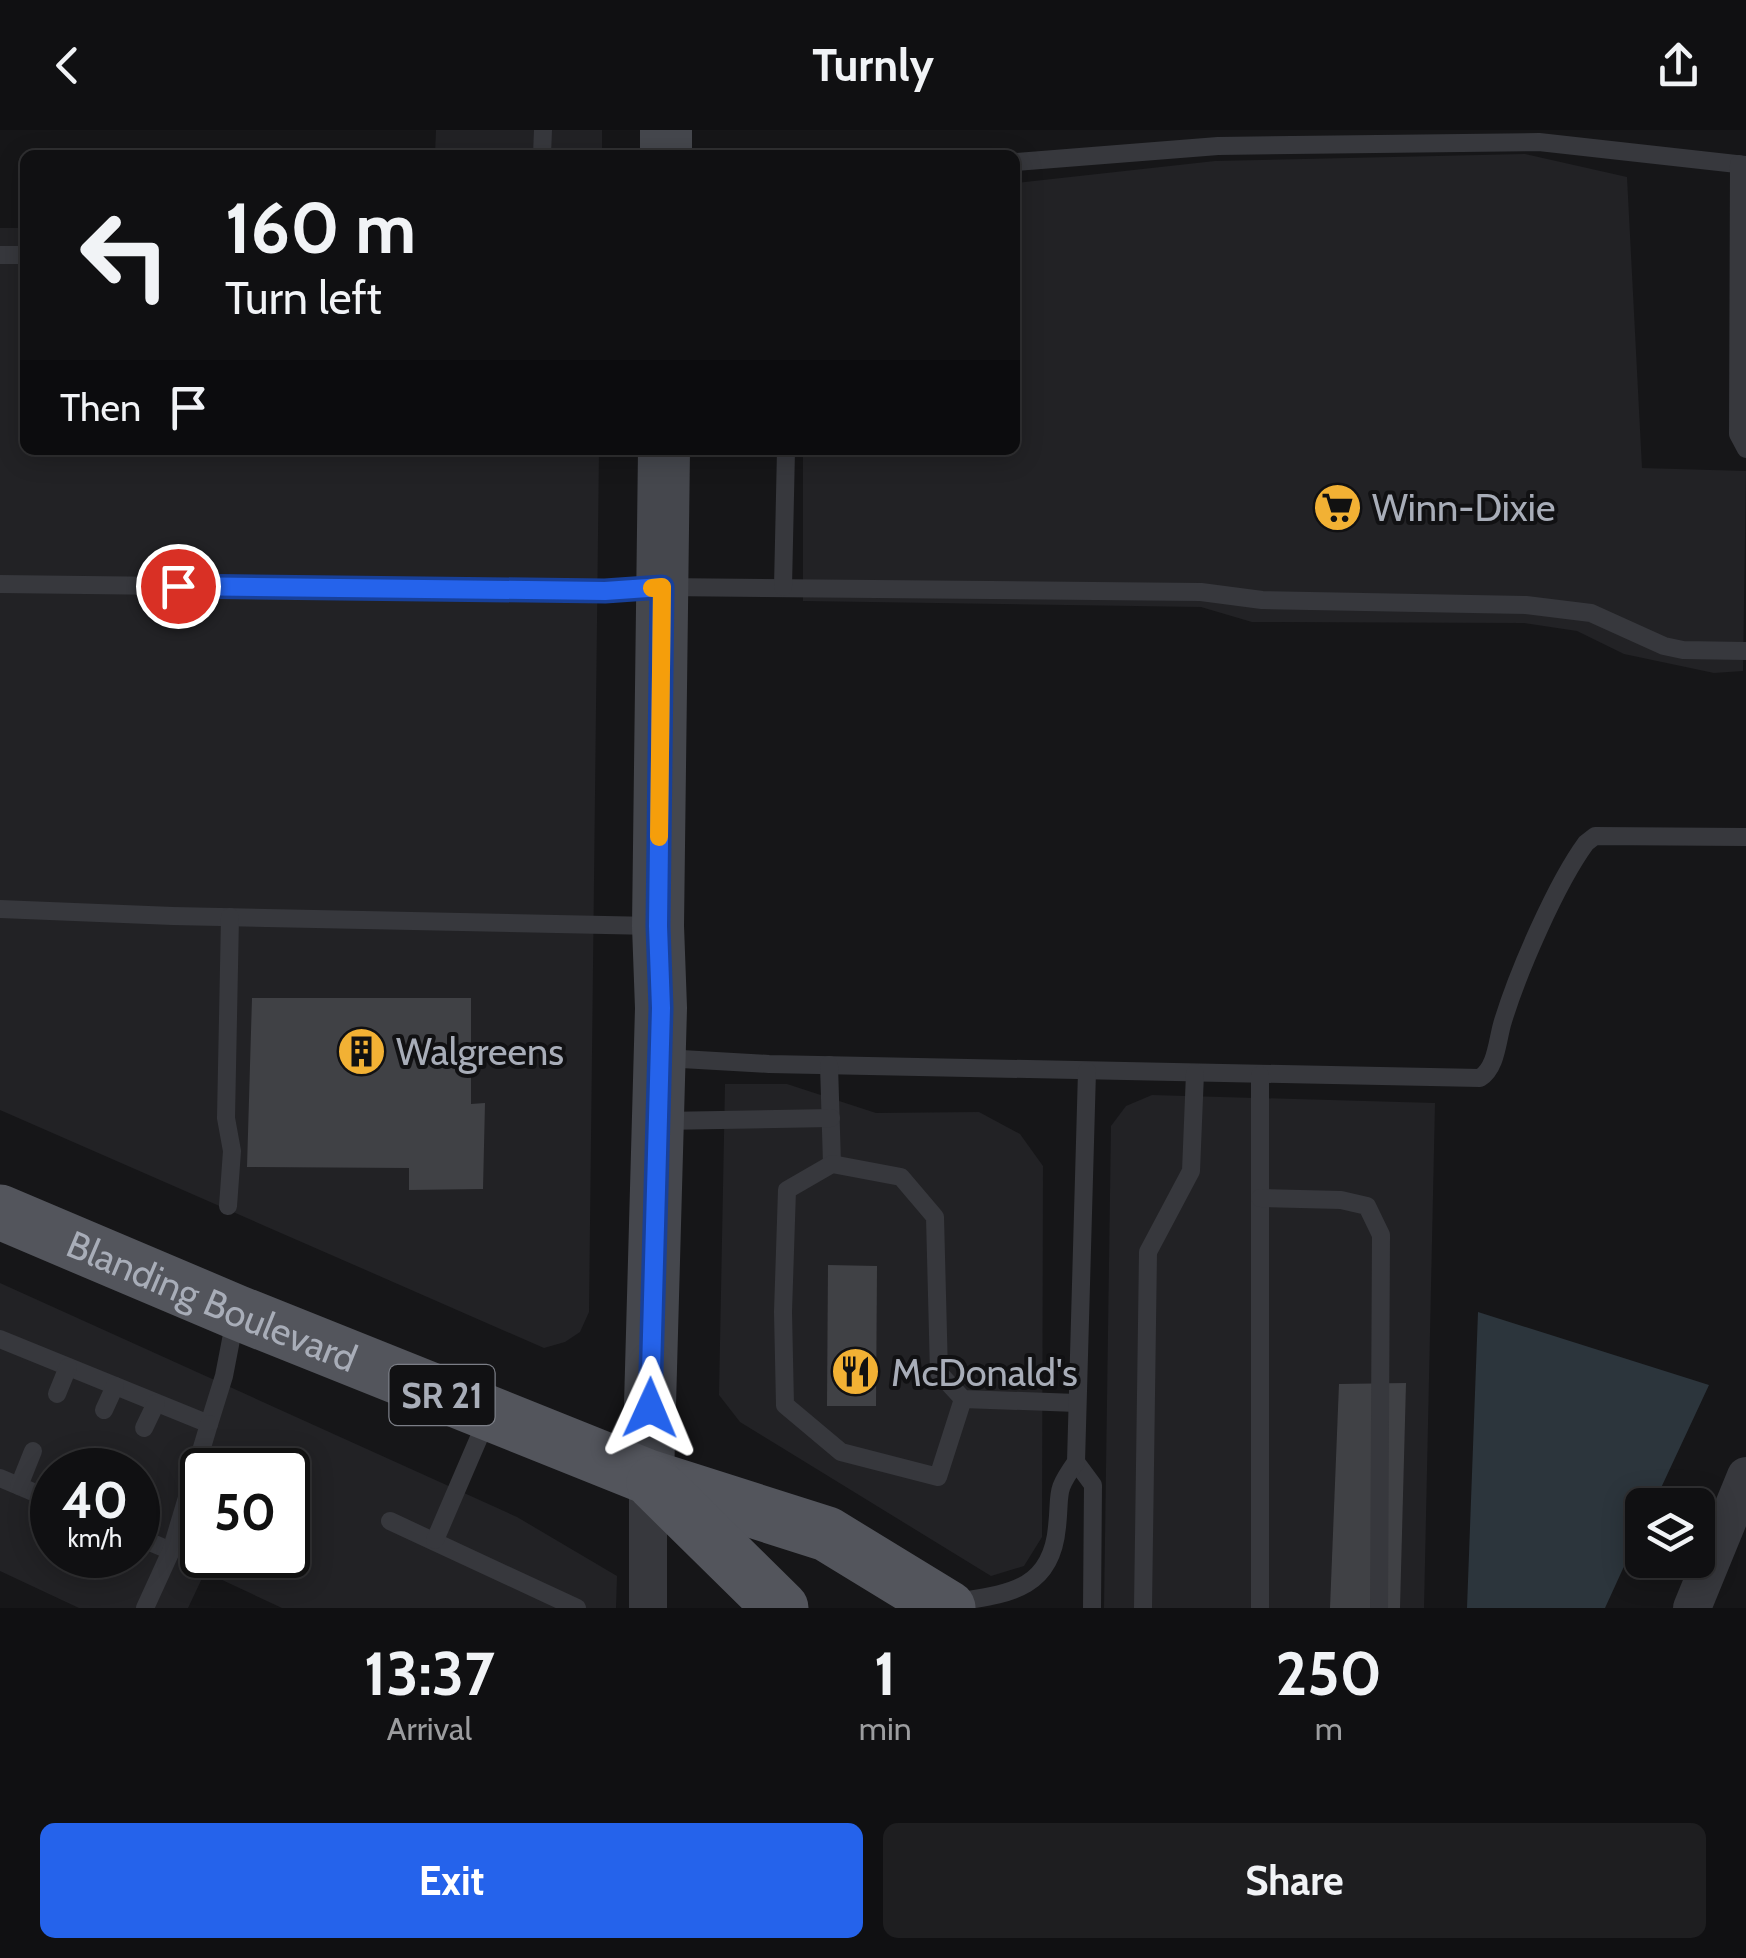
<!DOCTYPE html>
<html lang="en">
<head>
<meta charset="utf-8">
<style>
  body { margin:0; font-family:Cabin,sans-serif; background:#1e1e20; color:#f1f3f6; height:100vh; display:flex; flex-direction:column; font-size:38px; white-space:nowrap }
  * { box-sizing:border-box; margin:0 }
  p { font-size:32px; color:#9c9d9f }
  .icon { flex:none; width:55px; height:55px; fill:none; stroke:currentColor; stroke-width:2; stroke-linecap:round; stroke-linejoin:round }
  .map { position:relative; height:1478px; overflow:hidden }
  .drawer { display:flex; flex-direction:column; background:#101012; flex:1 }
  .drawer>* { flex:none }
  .guide { position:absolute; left:20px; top:20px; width:1000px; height:305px; border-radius:15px; box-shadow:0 5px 25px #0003,0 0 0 2px #303032; background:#101012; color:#f1f3f6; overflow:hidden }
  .controls { position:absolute; left:1625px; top:1358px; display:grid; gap:20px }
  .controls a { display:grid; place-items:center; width:90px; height:90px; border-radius:15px; background:#101012; box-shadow:0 5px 25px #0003,0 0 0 2px #303032; font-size:50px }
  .speed { position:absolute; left:30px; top:1318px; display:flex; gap:20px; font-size:50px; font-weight:700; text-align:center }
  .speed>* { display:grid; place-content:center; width:130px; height:130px; border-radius:50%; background:#101012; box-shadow:0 5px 25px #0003,0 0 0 2px #303032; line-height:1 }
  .speed small { font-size:25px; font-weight:400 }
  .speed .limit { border:5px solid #111; border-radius:15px; background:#fff; color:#111 }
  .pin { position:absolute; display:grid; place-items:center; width:85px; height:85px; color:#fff; margin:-42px; border:5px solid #fff; border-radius:50%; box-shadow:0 2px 10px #0007 }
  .me { position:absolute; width:110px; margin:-55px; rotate:1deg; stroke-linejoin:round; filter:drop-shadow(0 0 8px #0008) }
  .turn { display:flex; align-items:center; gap:35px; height:210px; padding:0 40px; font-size:45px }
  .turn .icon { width:130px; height:130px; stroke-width:2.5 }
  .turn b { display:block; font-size:70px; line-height:85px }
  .then { display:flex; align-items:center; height:95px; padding:0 40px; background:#0003; gap:20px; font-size:38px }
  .eta { display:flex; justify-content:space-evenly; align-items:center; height:170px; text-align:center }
  .eta b { font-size:60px; font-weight:700; line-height:70px }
  .button { display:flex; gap:20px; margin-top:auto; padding:20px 40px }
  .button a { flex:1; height:115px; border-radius:15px; background:#2563eb; color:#fff; font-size:40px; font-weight:700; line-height:115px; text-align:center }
  .button a+a { background:#1e1e20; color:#f1f3f6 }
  header { display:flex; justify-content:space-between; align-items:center; height:130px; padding:0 40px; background:#101012; font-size:45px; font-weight:700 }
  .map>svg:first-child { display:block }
  .built { fill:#222225; fill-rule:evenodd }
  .water { fill:#2c353c }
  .building { fill:#404145 }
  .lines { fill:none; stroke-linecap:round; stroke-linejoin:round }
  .service { stroke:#37383d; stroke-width:18 }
  .minor { stroke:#37383d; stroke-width:38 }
  .secondary { stroke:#45474d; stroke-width:52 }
  .primary { stroke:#53555c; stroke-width:55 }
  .route-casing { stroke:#184099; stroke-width:25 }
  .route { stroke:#2563eb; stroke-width:18 }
  .slow { stroke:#f59e0b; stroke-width:18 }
  .labels { text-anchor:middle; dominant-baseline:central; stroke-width:8; stroke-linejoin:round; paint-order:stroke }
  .shield { fill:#111113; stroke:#7b7e86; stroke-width:2.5 }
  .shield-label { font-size:35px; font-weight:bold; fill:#a8adb8 }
  .poi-label { font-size:38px; fill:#a8adb8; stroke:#111113; text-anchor:start }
  .street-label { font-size:38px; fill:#a8adb8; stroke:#111113 }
</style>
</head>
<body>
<header><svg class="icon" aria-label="back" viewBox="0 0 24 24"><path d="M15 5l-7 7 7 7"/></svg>Turnly<svg class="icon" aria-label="share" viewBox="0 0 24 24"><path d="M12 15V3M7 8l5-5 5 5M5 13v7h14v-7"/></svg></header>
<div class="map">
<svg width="1746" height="1478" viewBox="0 0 1746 1478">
  <rect width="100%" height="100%" fill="#161618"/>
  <g class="built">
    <path d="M436,0h166v25h-167z"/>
    <path d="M1525,24l102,23 15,291 104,3 -3,200 -29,2 -90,-19 -47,-23 -53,-8 -272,-1 -51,-15 -398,-6v-151h212v-267l200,-22z"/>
    <path d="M0,98h25v222h574l-10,862 -9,20 -15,10 -21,6 -544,-238z"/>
    <path d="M725,954h62l89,29 103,-1 41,22 23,32 -1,371 -18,29 -33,10 -251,-154 -21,-27z"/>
    <path d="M1152,965l283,8 -11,505h-320l7,-482 15,-20z"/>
    <path d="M0,1153l517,234 100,59 -1,32h-334l-77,-36 -17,36h-109l-79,-37zM52,1340h86v85h-86zM202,1340h86v85h-86z"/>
  </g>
  <path class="water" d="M1478,1182l231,73 -56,120h-11v22l-37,81h-138z"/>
  <g class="building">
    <path d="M252,868h219v106l14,-1 -2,86 -74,1v-22l-162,-1z"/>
    <path d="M828,1135l49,1 -1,140h-49z"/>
    <path d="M1406,1253l-6,225h-70l9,-224z"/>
  </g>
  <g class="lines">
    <g class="service">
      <path d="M542,25l1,-25"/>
      <path d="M1015,32l203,-16 321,-4 207,23"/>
      <path d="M1739,34l-1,270 8,15"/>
      <path d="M0,125h25"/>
      <path d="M0,454l605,7 57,-4 539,5 61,8 264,5 65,8 73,33 19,4 63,1"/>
      <path d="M783,457l3,-137"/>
      <path d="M0,779l173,7 481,10"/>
      <path d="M664,928l105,6 711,14c17,-11 17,-38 23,-57 15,-49 53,-137 83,-178l9,-7 151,1"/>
      <path d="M829,935l3,99"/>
      <path d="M1260,945v533"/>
      <path d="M662,991l169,-3"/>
      <path d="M1260,1068l81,2 26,6 14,29 -2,373"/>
      <path d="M228,1076l4,-55 -6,-33 4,-201"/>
      <path d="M0,1209l209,85 15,-48 11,-57"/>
      <path d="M57,1264l11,-27"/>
      <path d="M963,1269l-25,78 -97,-25 -56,-47 -2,-93 4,-122 45,-26 69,13 34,40 4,156 24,26 114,4"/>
      <path d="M104,1280l11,-24"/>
      <path d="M144,1298l12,-25"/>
      <path d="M1076,1332l17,23 -1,123"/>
      <path d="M0,1348l52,22"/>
      <path d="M19,1356l14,-35"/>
      <path d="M390,1391l187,87"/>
      <path d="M138,1407l33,14"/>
      <path d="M435,1410l52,-121"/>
      <path d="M950,1473c54,-9 101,-10 107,-76 4,-36 -3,-34 19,-65l11,-391"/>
      <path d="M145,1478l26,-57 38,-127"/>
      <path d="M1143,1478l5,-356 43,-81 4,-98"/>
    </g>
    <g class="minor">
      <path d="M648,1478v-131"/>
      <path d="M1692,1478l54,-132"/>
    </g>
    <g class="secondary">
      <path d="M666,25v-25"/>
      <path d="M648,1347l13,-469 -3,-82 6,-476"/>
    </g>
    <g class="primary">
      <path id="s1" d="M0,1082l236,100 412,165 179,57 121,74"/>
      <path d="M654,1353l127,125"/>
    </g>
  </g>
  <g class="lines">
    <defs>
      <path id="route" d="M178,456l427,5 57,-4 -4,339 3,82 -11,400"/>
    </defs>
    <use href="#route" class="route-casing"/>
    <use href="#route" class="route"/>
    <path class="slow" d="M652,458l10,-1 -3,250"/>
  </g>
  <defs>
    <symbol id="supermarket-disc" viewBox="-11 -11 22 22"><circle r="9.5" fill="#f2b134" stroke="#111113"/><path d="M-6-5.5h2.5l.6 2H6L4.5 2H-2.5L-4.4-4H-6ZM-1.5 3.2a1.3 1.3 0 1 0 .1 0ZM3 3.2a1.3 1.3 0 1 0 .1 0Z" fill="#111"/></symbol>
    <symbol id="building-disc" viewBox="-11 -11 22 22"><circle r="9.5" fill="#f2b134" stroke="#111113"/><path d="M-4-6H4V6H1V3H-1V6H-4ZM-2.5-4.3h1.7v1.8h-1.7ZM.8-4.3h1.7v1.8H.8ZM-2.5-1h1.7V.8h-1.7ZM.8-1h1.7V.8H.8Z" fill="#111"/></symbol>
    <symbol id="restaurant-disc" viewBox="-11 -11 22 22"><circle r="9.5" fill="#f2b134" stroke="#111113"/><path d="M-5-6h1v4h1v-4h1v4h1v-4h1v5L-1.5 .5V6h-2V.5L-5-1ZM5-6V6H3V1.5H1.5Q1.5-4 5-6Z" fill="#111"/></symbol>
  </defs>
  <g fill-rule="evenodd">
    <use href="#supermarket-disc" x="1310" y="350" width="55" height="55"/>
    <use href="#building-disc" x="334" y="894" width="55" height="55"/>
    <use href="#restaurant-disc" x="828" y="1214" width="55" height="55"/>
  </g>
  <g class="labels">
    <rect class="shield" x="389.5" y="1235" width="105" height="60" rx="8"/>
    <g class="shield-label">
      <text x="442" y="1265">SR 21</text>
    </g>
    <g class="poi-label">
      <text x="1372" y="377">Winn-Dixie</text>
      <text x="396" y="921">Walgreens</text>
      <text x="891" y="1242">McDonald's</text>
    </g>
    <g class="street-label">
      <text stroke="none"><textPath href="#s1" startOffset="230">Blanding Boulevard</textPath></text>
    </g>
  </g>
</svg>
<div class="controls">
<a><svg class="icon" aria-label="layers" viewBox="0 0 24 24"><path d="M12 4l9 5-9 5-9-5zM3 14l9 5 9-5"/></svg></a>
</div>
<div class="speed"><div>40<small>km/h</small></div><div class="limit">50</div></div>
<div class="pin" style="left:178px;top:456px;background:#d93025"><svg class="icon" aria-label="arrive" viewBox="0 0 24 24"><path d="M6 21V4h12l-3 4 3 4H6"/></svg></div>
<svg class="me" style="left:650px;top:1278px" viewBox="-20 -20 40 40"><path d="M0-17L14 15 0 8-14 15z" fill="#2563eb" stroke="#fff" stroke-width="4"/></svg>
<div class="guide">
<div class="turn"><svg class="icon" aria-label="left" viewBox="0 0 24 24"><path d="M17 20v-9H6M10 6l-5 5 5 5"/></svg><div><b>160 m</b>Turn left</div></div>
<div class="then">Then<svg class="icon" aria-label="arrive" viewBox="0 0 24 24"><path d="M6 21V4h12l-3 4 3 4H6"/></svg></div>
</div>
</div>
<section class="drawer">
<div class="eta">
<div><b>13:37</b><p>Arrival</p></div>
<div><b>1</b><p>min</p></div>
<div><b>250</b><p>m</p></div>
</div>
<div class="button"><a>Exit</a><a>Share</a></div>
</section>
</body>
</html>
